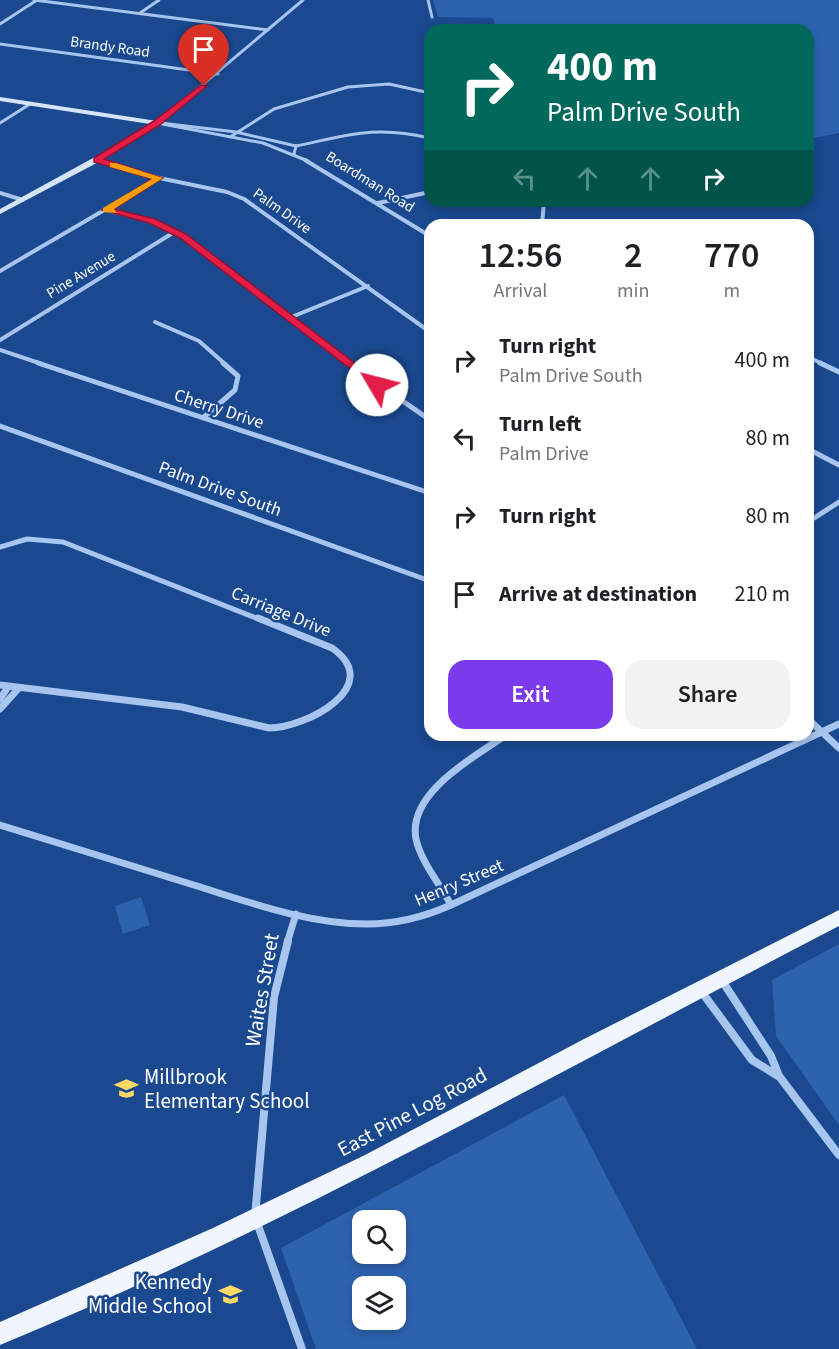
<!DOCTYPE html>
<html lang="en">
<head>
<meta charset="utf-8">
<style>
  body { margin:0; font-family:"Source Sans 3",sans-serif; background:#f2f2f2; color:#202124; height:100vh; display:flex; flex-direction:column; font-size:22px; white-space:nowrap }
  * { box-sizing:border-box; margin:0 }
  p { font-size:20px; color:#757577 }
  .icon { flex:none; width:33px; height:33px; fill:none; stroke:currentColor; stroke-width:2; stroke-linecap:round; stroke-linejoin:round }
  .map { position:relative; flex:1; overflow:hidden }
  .drawer { position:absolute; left:424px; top:219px; width:390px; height:522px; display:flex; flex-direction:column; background:#fff; border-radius:18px; box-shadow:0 3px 9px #0003 }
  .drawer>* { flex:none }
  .banner { position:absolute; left:424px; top:24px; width:390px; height:183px; border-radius:18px; box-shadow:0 3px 9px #0003; background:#00695c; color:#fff; overflow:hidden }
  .controls { position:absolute; left:352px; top:1210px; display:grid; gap:12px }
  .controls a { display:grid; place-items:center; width:54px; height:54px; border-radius:12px; background:#fff; box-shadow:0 3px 9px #0003; font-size:30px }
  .pin { position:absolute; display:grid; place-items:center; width:51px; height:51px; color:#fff; margin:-62px -26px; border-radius:50% 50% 50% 0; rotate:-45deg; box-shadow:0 0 6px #0007 }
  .pin .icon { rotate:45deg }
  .me { position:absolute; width:66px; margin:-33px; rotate:307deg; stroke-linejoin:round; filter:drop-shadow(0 0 4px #0008) }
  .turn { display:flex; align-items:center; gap:21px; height:126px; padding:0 24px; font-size:27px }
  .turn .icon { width:78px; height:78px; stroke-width:2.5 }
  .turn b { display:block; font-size:42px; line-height:51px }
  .lanes { display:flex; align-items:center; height:57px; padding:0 24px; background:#0003; justify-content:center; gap:30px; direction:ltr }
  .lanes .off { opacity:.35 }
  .eta { display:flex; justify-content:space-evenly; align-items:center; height:102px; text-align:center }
  .eta b { font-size:36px; font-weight:600; line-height:42px }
  .action { display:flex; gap:12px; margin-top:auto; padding:12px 24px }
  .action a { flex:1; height:69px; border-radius:18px; background:#7c3aed; color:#fff; font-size:24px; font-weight:600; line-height:69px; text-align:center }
  .action a+a { background:#f2f2f2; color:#202124 }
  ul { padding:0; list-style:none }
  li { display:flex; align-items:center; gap:18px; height:78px; padding:0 24px }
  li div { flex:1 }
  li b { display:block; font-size:22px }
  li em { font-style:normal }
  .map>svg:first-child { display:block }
  .green { fill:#2d62ae; fill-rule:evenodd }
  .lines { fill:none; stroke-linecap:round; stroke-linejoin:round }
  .street-far4 { stroke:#a8c5ef; stroke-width:3 }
  .street-far3 { stroke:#a8c5ef; stroke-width:4 }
  .street-far2 { stroke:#a8c5ef; stroke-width:5 }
  .street-far1 { stroke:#a8c5ef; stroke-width:7 }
  .street { stroke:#a8c5ef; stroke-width:8 }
  .secondary { fill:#d6e4fa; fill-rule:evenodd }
  .primary { fill:#f0f5ff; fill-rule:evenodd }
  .route { fill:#e11d48; stroke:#92132f; stroke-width:1.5 }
  .slow { fill:#f59e0b }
  .labels { text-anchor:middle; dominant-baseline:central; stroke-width:5; stroke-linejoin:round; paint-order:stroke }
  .far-street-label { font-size:15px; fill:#fff; stroke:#1a4990 }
  .street-label { font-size:18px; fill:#fff; stroke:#1a4990 }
  .near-street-label { font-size:21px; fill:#fff; stroke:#1a4990 }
  .near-poi-label { font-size:21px; fill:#fff; stroke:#1a4990; text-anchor:start }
</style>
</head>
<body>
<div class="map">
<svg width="839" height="1349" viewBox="0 0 839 1349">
  <rect width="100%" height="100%" fill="#1a4990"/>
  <g class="green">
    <path d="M433,0h406v133l-30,6 -1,-109h-311l-4,-12 -55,-1z"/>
    <path d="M141,897l9,28 -27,9 -8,-28z"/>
    <path d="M839,944v181l-63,-89 -4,-56z"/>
    <path d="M564,1095l133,254h-381l-35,-101zM363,1221h33v33h-33zM363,1287h33v33h-33z"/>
  </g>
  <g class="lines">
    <g class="street-far4">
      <path d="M34,0l234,30"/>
      <path d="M428,0l4,17"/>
      <path d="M140,13l19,-13"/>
      <path d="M0,24l37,-24"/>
      <path d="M0,44l218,30"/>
      <path d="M0,123l30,-19"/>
      <path d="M157,123l106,20 45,18"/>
      <path d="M157,123l146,-123"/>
      <path d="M161,123l75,9 60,14 -2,8"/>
      <path d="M230,137l44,-28 74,-22 41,-3 41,9"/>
      <path d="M296,146c53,-11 79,-21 134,-8"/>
      <path d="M97,160l5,1"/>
    </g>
    <g class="street-far3">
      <path d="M97,160l62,18 68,14 17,7 186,133"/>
      <path d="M305,160l125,76"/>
      <path d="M0,193l23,7"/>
      <path d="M378,203l52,-11"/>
      <path d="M106,210l46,11 31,15 167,128"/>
      <path d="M542,225l2,-24"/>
      <path d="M0,271l159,-93"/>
      <path d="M289,318l79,-32"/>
      <path d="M155,322l44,19 26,23"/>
      <path d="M0,340l176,-109"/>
      <path d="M0,350l42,14"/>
      <path d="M808,357l15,7"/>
    </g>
    <g class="street-far2">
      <path d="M38,363l392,130"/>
      <path d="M348,363l82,57"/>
      <path d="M820,363l19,9"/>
      <path d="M204,417l31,-27 3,-14 -15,-13"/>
      <path d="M0,426l430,155"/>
      <path d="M808,449l31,16"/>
      <path d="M808,522l31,-20"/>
      <path d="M0,547l27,-8 36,3 198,78"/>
    </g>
    <g class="street-far1">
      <path d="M0,685l182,22 87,21c37,0 117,-42 63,-80l-74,-30"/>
      <path d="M0,699l8,-12"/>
      <path d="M0,709l18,-20"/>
      <path d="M808,719l31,29"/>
      <path d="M0,825c66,20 131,41 197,61 54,17 112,38 170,38 30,0 57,-7 84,-19l388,-181"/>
      <path d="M451,905c-11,-21 -30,-43 -35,-66 -9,-46 58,-82 90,-104"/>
      <path d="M287,943l9,-29"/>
    </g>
    <g class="street">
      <path d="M288,941l-14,56 -19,220 47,132"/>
      <path d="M721,979l50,77 8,20 60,79"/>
      <path d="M701,991l51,69 26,16"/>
    </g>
    <path class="secondary" d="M0,97l157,24 3,2 -50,33 -110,58v-5l104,-57 46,-28 -150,-23z"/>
    <path class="primary" d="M839,910v16c-277,144 -550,299 -839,419v-23l213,-94 152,-73 219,-116z"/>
  </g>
  <path class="route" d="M201,85l6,1 -47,39 -56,34 59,19 -49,31 41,10 31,15 195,149v4h-7l-194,-149 -31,-15 -47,-13 50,-31 -58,-17v-4l60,-37z"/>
  <path class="slow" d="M110,163h6l47,15 -49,31 3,4 -14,-1v-4l49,-29 -42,-12z"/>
  <defs>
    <symbol id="school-bare" viewBox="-9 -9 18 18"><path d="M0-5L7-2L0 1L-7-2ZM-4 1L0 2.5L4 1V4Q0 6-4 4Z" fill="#ffd966" stroke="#1a4990" stroke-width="2.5" paint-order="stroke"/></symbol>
  </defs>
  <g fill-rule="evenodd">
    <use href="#school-bare" x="110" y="1072" width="33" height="33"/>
    <use href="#school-bare" x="214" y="1278" width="33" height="33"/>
  </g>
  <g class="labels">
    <g class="far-street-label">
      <text transform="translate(110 47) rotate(8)">Brandy Road</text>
      <text transform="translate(370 182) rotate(32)">Boardman Road</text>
      <text transform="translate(282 211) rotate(35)">Palm Drive</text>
      <text transform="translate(81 275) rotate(-31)">Pine Avenue</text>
    </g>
    <g class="street-label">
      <text transform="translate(219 409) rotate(18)">Cherry Drive</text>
      <text transform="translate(220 489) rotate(20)">Palm Drive South</text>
      <text transform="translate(281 612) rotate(22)">Carriage Drive</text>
      <text transform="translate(459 883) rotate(-23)">Henry Street</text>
    </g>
    <g class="near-street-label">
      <text transform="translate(262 990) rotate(-80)">Waites Street</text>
      <text transform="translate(412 1112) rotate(-28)">East Pine Log Road</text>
    </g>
    <g class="near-poi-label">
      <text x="144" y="1077">Millbrook<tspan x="144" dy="24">Elementary School</tspan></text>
      <text x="212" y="1282" text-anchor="end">Kennedy<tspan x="212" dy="24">Middle School</tspan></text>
    </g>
  </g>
</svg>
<div class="controls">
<a><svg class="icon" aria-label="search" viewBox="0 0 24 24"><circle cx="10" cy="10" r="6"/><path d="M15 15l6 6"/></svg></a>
<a><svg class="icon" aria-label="layers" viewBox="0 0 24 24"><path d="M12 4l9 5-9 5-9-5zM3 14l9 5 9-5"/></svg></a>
</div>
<div class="pin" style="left:204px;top:86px;background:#d93025"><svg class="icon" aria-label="arrive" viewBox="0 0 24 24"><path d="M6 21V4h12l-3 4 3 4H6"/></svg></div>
<svg class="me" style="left:377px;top:385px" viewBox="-20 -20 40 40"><circle r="19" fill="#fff"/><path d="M0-13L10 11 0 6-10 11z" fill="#e11d48"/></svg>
<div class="banner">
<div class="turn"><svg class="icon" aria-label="right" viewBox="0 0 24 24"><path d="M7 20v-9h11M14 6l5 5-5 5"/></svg><div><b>400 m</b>Palm Drive South</div></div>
<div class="lanes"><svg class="icon off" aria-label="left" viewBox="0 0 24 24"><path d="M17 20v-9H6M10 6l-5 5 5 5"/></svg><svg class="icon off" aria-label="ahead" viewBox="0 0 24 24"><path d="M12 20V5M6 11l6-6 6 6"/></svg><svg class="icon off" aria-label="ahead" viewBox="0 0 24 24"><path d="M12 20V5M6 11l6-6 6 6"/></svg><svg class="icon" aria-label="right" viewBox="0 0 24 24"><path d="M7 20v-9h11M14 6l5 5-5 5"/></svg></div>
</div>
<section class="drawer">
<div class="eta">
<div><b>12:56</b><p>Arrival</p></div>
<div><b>2</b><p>min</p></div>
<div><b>770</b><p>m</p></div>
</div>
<ul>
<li><svg class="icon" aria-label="right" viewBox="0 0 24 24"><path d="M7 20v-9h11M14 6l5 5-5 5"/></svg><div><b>Turn right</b><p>Palm Drive South</p></div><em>400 m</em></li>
<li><svg class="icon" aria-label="left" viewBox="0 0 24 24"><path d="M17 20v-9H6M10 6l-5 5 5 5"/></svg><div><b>Turn left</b><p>Palm Drive</p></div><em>80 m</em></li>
<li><svg class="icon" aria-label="right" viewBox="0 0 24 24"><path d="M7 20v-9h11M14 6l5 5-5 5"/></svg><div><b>Turn right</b></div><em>80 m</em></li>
<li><svg class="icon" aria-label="arrive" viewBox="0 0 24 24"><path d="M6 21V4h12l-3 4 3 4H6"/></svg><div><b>Arrive at destination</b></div><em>210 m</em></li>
</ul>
<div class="action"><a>Exit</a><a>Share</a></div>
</section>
</div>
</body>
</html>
